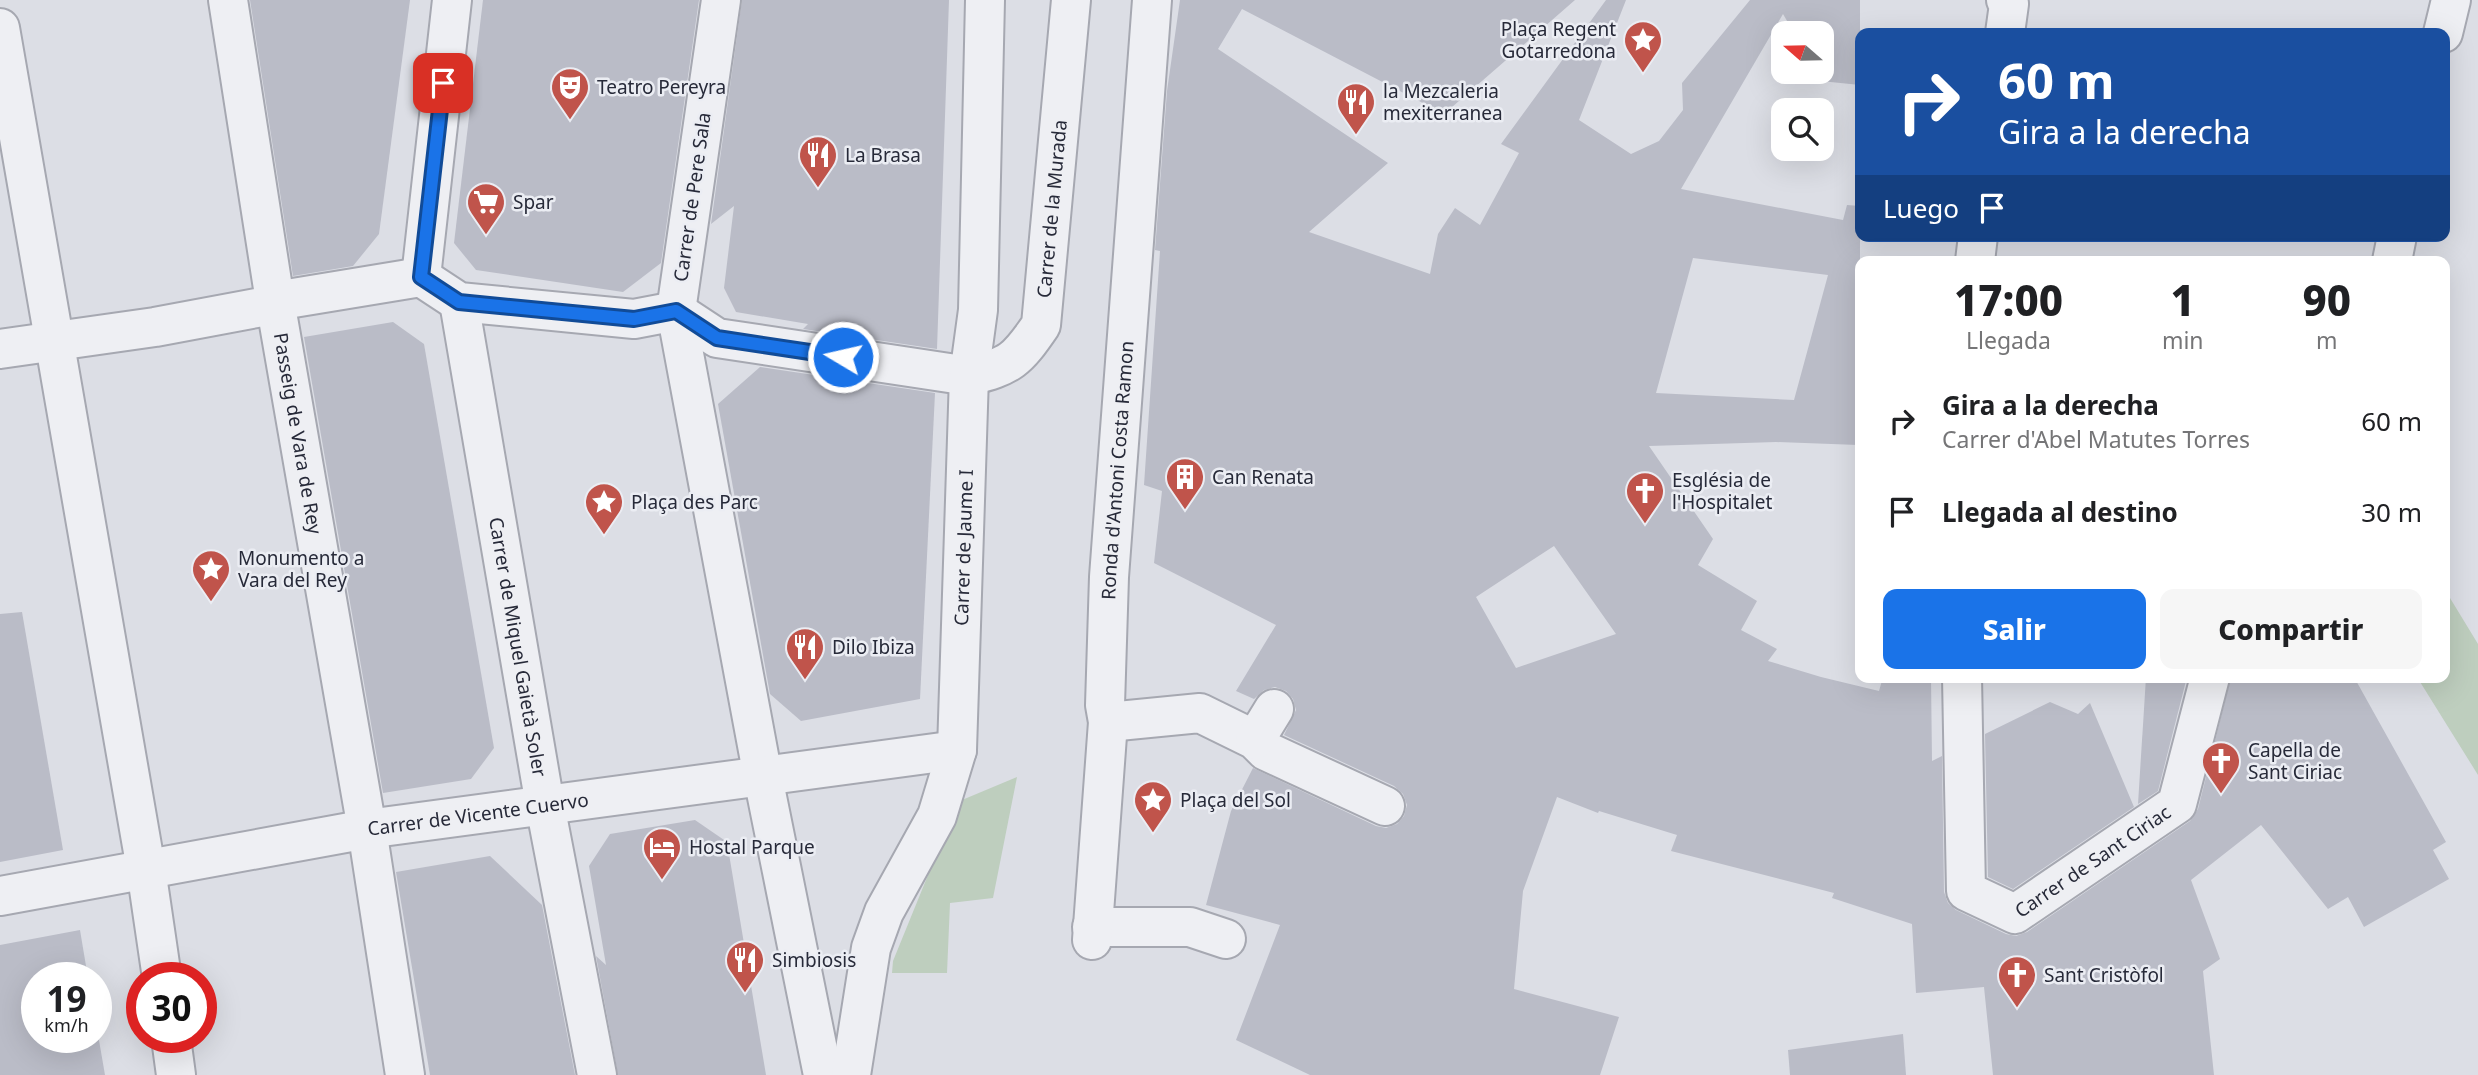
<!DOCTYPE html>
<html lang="es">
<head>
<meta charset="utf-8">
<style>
  body { margin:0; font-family:"Noto Sans",sans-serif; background:#f6f6f6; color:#202124; height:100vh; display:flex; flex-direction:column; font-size:26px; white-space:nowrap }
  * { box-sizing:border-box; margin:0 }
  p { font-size:23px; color:#757577 }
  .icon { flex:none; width:38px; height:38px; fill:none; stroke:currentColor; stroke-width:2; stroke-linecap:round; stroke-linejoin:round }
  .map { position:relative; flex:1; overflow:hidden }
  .side { position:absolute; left:1855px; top:256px; width:595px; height:427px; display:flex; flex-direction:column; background:#fff; border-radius:14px; box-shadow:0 7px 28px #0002 }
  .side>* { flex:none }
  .guide { position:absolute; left:1855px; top:28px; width:595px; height:214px; border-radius:14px; box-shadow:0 7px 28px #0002; background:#1a4fa0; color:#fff; overflow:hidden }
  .needle { width:46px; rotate:290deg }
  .fabs { position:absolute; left:1771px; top:21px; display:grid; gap:14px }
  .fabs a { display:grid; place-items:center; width:63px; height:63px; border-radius:14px; background:#fff; box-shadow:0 7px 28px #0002; font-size:35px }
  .speed { position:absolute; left:21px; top:962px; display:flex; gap:14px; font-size:35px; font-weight:700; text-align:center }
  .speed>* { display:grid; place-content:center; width:91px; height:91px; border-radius:50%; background:#fff; box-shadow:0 7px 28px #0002; line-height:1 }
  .speed small { font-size:18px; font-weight:400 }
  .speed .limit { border:10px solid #d22; background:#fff; color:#111 }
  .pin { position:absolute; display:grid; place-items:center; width:60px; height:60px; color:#fff; margin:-30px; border-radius:14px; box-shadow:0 4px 10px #0006 }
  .me { position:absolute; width:77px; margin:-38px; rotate:279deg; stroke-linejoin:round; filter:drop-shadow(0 0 5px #0008) }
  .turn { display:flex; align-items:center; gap:24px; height:147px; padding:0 28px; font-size:32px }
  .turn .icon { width:91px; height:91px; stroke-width:2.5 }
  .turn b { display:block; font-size:49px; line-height:60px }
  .then { display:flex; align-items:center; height:66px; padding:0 28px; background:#0003; gap:14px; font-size:26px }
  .eta { display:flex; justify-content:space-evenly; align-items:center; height:119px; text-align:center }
  .eta b { font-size:42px; font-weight:800; line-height:49px }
  .action { display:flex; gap:14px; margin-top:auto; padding:14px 28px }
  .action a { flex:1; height:80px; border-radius:14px; background:#1a73e8; color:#fff; font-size:28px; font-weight:800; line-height:80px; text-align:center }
  .action a+a { background:#f6f6f6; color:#202124 }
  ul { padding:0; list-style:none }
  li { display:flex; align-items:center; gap:21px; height:91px; padding:0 28px }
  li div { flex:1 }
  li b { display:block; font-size:26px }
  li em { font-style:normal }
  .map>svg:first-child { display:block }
  .green { fill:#becebe }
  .building { fill:#babcc7; fill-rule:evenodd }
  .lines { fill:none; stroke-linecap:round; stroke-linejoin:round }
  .minor-casing { stroke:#a6a8b1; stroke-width:42 }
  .minor { stroke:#eeeff3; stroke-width:38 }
  .route-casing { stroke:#114b97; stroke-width:18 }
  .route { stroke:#1a73e8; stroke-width:12 }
  .labels { text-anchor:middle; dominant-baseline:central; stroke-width:5; stroke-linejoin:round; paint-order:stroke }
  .poi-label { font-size:19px; fill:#272a39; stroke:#ebedf3; text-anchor:start }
  .street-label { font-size:19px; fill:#272a39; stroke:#ebedf3 }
</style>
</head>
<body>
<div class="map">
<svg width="2478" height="1075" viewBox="0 0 2478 1075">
  <rect width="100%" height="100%" fill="#dcdee5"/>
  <g class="green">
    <path d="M2450,598l28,46v131l-61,-98h28v-73z"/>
    <path d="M1017,777l-24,121 -43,5 -3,70h-55l1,-12 44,-108 25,-53z"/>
  </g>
  <g class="building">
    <path d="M250,0h160l-31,234 -26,32 -60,10z"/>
    <path d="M483,0h216l-38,263 -38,29 -147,-22 -22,-27z"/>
    <path d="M742,0h207l-12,349 -134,-20 5,-5 -72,-12 -12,-24 10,-82 -23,18z"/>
    <path d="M1180,0h395l-131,114 -202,-105 -24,40 170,114 -79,69 121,42 8,-40 17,-26 25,17 39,-72 -18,-9 105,-144h20l-47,120 52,34 28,-13 24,-31 -1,-27 68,-83h110v85l-39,-4 -5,-9h6v-39h-28l-11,-19 -102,175 162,31 4,-15 13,1v219h-2v20l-82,-3 -127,4 64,93 -15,26 59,36 -16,29 36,19 -9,12 53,16 58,14 4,-14h48l1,84 10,-5 2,136 4,11 8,7 50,24 10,2 11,-4 163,-111 8,-12 33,-132h123l92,165 -13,8 16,29 -85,48 -16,-30 -20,12 -67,-84 -70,55 29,79 -17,12 11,104h-221l-9,-88 -68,6 -4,-69 -80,-26 2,-5 -163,-42 6,-16 -78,-24 -1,2 -41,-16 -34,94 -9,98 105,28 -19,58h-290l-74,-35 44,-115 -74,-20 25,-94 22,-43 123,58 10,2 11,-4 7,-8 3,-11 -4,-11 -9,-8 -110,-51 12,-25 -3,-11 -7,-8 -11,-4 -11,3 -10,9 -18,-8 40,-66 -122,-62 8,-72 -18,-6 16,-234 -5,-1 12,-159zM1693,258l135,17 -34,125 -138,-7zM1554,546l62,88 -100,34 -40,-71z"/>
    <path d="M393,322l31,22 70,404 -23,31 -88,14 -79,-456z"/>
    <path d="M760,367l175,26 -15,306 -119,22 -31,-27 -52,-290z"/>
    <path d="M22,612l41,238 -63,12v-248z"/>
    <path d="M2146,677h41l-29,114 -20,13z"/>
    <path d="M2050,702l28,12 12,-11 44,104 -121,82 -25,-12 -3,-143z"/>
    <path d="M695,820l32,22 39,233h-148l-22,-119 10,9 -17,-99 21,-32z"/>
    <path d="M490,856l52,49 33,170h-145l-34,-203z"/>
    <path d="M80,930l8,48h-51v60h59v-15l9,52h-105v-130z"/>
    <path d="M1903,1034l3,41h-116l-2,-25z"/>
  </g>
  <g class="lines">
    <defs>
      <g id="minor">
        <path id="s1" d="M228,0l47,301 92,528 38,246"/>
        <path d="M721,0l-45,311 87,466 60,298"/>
        <path d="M0,28l146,841 16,109"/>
        <path d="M2005,33l4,-29 -3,-4"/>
        <path d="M2443,33l8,-33"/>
        <path d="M1975,261l3,-25"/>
        <path d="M2392,261l5,-25"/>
        <path d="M421,277l31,-277"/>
        <path id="s2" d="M459,302l86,503 52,270"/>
        <path id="s3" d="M0,349l155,-22 107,-20 13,-6 146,-24 38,25 175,17 42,-8 41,27 252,38c42,-10 48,-16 72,-51l30,-325"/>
        <path id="s4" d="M1962,677l4,214 49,23 162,-110 33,-127"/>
        <path d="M1108,722l92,-9 55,27 11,11 119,55"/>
        <path d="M1255,740l19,-31"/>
        <path id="s5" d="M0,896l367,-67 590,-79"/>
        <path d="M1092,927h98l36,12"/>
        <path id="s6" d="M1092,940l16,-218 -3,-17 4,-128 43,-577"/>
        <path d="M171,1038l5,37"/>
        <path id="s7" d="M851,1075l20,-127 13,-36 53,-96 20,-66 12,-374 9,-66 7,-310"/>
      </g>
    </defs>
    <use href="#minor" class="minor-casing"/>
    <use href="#minor" class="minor"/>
  </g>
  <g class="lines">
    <defs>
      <path id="route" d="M443,83l-22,194 38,25 175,17 42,-8 41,27 126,19"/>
    </defs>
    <use href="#route" class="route-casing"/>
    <use href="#route" class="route"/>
  </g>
  <defs>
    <symbol id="sight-pin" viewBox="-11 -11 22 30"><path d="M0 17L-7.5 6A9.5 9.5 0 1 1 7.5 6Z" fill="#c0544b" stroke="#ebedf3"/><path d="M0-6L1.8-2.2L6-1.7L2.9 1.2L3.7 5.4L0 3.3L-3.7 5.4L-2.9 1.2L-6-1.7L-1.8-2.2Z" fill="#fff"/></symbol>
    <symbol id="theatre-pin" viewBox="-11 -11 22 30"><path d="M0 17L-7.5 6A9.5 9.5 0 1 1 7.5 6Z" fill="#c0544b" stroke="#ebedf3"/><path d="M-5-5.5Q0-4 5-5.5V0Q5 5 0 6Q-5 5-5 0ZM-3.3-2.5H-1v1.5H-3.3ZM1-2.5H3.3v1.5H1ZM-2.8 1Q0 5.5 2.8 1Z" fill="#fff"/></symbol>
    <symbol id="restaurant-pin" viewBox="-11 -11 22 30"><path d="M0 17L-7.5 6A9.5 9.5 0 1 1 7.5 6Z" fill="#c0544b" stroke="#ebedf3"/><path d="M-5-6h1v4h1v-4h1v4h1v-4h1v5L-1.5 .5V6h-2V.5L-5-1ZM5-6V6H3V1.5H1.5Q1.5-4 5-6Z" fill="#fff"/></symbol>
    <symbol id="supermarket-pin" viewBox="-11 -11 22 30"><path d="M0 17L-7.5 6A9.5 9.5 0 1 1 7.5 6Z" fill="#c0544b" stroke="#ebedf3"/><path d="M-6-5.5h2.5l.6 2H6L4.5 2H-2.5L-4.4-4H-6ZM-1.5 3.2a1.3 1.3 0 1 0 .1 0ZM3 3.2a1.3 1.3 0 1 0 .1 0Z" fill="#fff"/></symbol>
    <symbol id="building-pin" viewBox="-11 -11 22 30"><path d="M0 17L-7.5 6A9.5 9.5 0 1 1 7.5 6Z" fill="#c0544b" stroke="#ebedf3"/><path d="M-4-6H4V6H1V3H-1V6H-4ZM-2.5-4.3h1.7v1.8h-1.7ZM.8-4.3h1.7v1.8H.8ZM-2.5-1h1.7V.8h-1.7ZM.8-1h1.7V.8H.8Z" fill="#fff"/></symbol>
    <symbol id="church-pin" viewBox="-11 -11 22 30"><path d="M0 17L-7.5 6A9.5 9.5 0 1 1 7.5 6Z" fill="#c0544b" stroke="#ebedf3"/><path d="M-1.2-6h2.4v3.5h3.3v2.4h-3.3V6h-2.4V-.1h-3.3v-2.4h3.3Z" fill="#fff"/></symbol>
    <symbol id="hotel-pin" viewBox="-11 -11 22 30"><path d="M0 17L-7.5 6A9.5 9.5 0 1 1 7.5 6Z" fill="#c0544b" stroke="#ebedf3"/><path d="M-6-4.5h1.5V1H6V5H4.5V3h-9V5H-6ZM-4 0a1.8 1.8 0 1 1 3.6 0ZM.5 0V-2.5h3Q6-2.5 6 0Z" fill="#fff"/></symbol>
  </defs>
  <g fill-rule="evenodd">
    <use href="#sight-pin" x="1621" y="18" width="44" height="60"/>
    <use href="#theatre-pin" x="548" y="65" width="44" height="60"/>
    <use href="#restaurant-pin" x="1334" y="80" width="44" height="60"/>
    <use href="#restaurant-pin" x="796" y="133" width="44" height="60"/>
    <use href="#supermarket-pin" x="464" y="180" width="44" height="60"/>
    <use href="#building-pin" x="1163" y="455" width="44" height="60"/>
    <use href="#church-pin" x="1623" y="469" width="44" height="60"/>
    <use href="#sight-pin" x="582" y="480" width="44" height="60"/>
    <use href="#sight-pin" x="189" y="547" width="44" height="60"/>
    <use href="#restaurant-pin" x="783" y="625" width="44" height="60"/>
    <use href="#church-pin" x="2199" y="739" width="44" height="60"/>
    <use href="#sight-pin" x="1131" y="778" width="44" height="60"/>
    <use href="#hotel-pin" x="640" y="825" width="44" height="60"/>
    <use href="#restaurant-pin" x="723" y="938" width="44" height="60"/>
    <use href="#church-pin" x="1995" y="953" width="44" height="60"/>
  </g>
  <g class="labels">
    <g class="poi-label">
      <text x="1616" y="29" text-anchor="end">Plaça Regent<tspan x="1616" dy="22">Gotarredona</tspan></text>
      <text x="597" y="87">Teatro Pereyra</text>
      <text x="1383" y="91">la Mezcaleria<tspan x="1383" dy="22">mexiterranea</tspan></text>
      <text x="845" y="155">La Brasa</text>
      <text x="513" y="202">Spar</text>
      <text x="1212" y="477">Can Renata</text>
      <text x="1672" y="480">Església de<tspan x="1672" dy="22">l'Hospitalet</tspan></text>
      <text x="631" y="502">Plaça des Parc</text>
      <text x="238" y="558">Monumento a<tspan x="238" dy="22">Vara del Rey</tspan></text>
      <text x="832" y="647">Dilo Ibiza</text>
      <text x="2248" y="750">Capella de<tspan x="2248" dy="22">Sant Ciriac</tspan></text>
      <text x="1180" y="800">Plaça del Sol</text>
      <text x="689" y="847">Hostal Parque</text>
      <text x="772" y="960">Simbiosis</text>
      <text x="2044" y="975">Sant Cristòfol</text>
    </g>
    <g class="street-label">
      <text transform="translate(692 197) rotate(-82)">Carrer de Pere Sala</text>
      <text stroke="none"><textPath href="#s3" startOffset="1204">Carrer de la Murada</textPath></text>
      <text stroke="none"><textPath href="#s1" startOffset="439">Passeig de Vara de Rey</textPath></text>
      <text stroke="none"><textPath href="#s6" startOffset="471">Ronda d'Antoni Costa Ramon</textPath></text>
      <text stroke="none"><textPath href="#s7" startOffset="548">Carrer de Jaume I</textPath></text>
      <text stroke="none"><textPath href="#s2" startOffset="350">Carrer de Miquel Gaietà Soler</textPath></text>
      <text stroke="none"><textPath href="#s5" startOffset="485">Carrer de Vicente Cuervo</textPath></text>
      <text stroke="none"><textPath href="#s4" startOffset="362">Carrer de Sant Ciriac</textPath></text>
    </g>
  </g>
</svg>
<div class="fabs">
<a><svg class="needle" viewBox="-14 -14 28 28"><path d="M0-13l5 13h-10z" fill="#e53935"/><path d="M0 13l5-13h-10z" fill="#757577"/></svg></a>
<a><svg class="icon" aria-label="search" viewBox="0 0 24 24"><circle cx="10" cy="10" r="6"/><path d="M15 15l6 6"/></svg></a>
</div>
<div class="speed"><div>19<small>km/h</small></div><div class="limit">30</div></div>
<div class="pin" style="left:443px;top:83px;background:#d93025"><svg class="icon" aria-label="arrive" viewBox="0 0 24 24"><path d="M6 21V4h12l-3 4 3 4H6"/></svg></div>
<svg class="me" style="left:843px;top:357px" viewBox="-20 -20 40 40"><circle r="17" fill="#1a73e8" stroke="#fff" stroke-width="3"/><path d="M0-11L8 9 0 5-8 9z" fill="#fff"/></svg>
<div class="guide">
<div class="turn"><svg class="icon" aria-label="right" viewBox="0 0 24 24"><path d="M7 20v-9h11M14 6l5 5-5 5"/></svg><div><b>60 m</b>Gira a la derecha</div></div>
<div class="then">Luego<svg class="icon" aria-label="arrive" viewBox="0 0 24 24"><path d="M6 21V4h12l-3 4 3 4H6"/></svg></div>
</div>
<section class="side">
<div class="eta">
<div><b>17:00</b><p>Llegada</p></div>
<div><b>1</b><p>min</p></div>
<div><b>90</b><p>m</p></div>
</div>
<ul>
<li><svg class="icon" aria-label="right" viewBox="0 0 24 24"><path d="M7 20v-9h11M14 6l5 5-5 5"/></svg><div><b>Gira a la derecha</b><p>Carrer d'Abel Matutes Torres</p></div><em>60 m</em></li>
<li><svg class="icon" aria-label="arrive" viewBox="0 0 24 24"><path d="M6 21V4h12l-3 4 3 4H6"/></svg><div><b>Llegada al destino</b></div><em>30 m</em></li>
</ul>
<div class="action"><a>Salir</a><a>Compartir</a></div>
</section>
</div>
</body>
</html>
